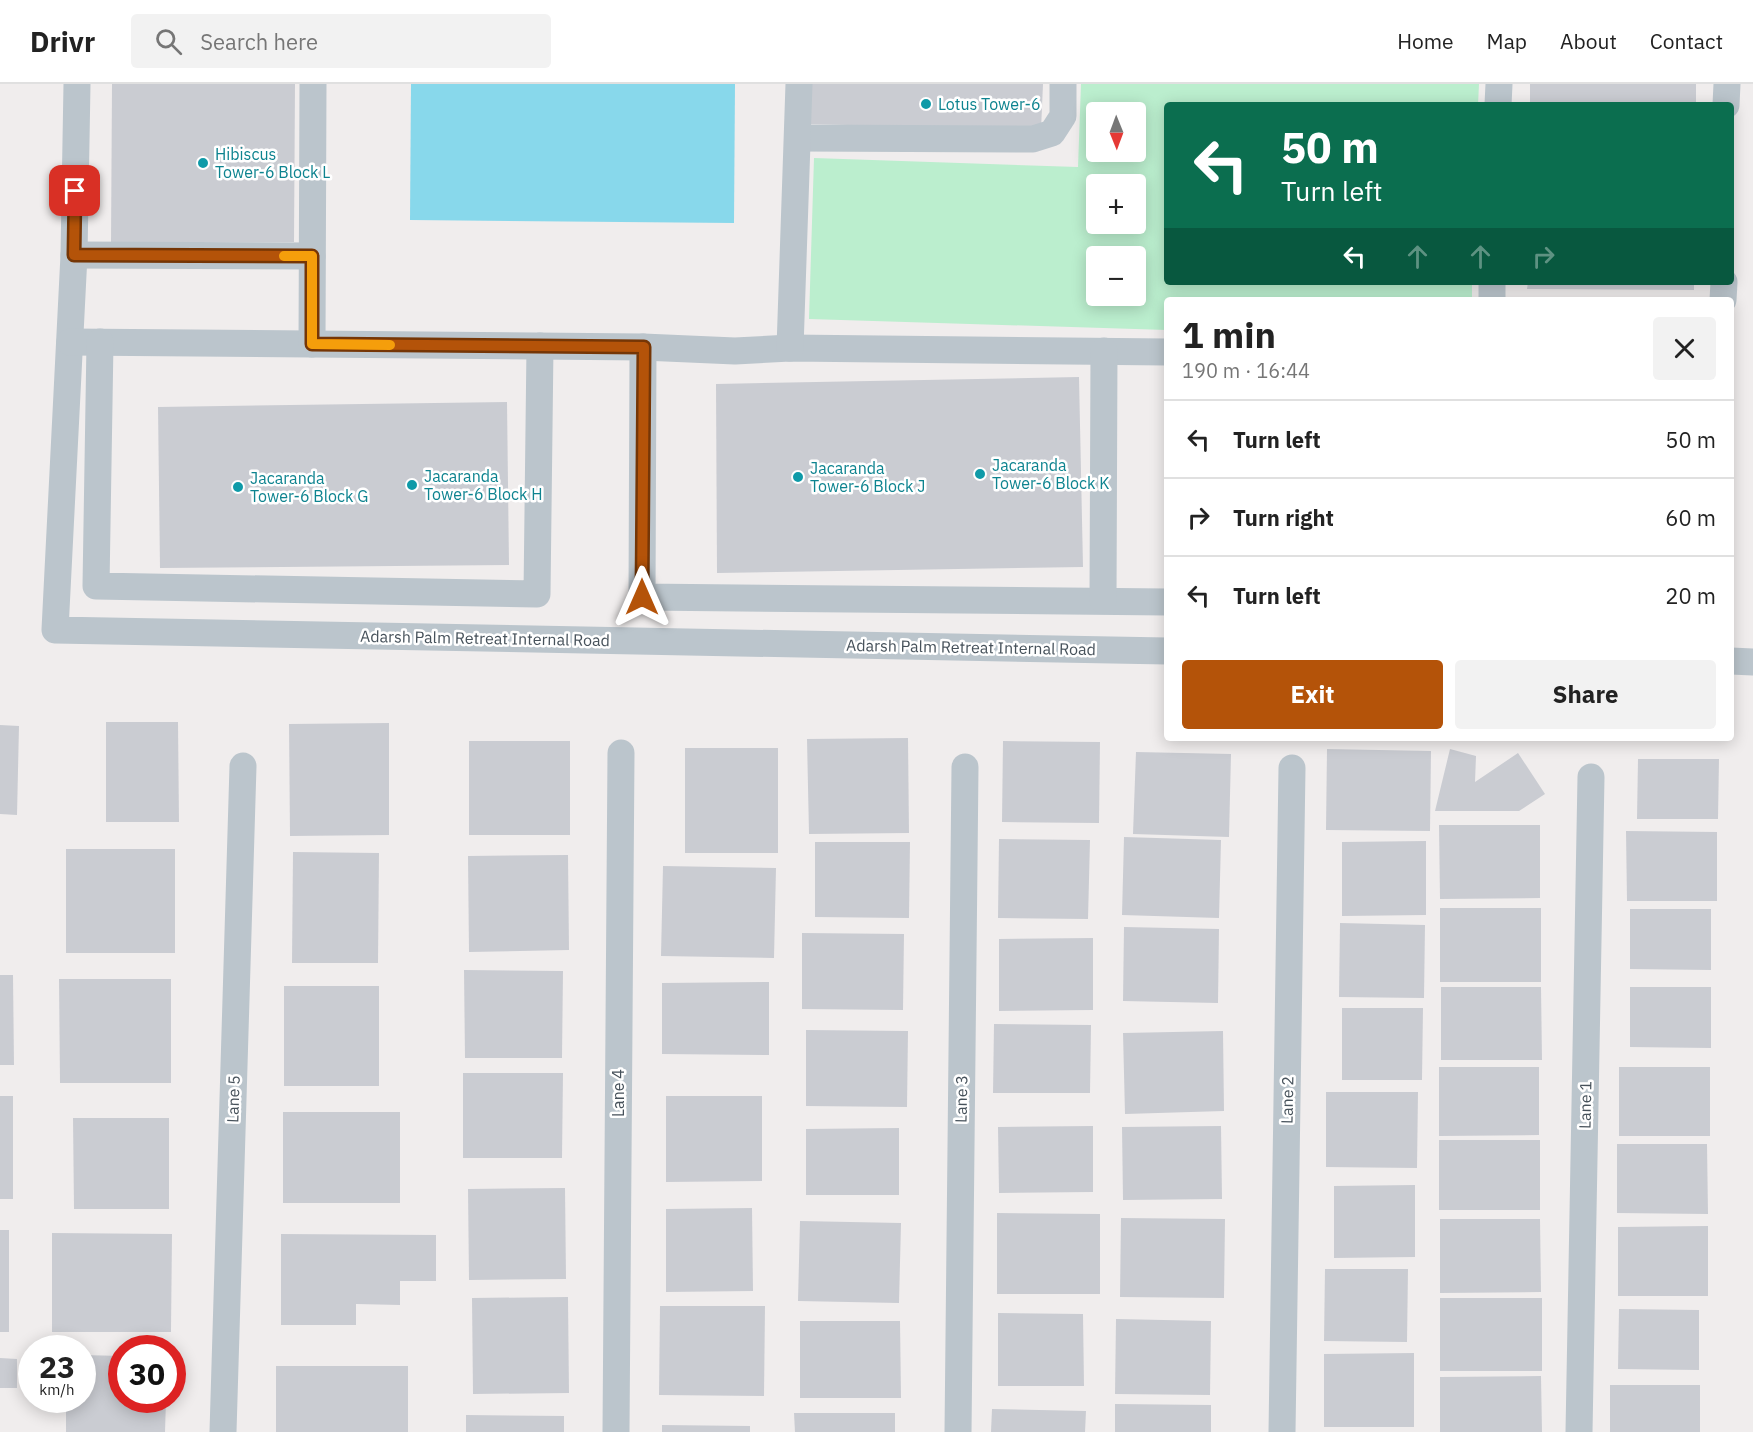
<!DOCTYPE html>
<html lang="en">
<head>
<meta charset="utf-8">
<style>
  body { margin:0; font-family:"IBM Plex Sans",sans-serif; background:#f2f2f2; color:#222; height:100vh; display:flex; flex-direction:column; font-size:22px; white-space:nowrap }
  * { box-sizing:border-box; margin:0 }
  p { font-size:20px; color:#767676 }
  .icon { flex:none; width:33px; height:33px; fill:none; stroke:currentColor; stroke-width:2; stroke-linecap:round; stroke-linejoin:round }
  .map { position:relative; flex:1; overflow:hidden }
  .side { position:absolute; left:1164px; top:213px; width:570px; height:444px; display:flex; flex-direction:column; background:#fff; border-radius:6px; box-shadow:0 3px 15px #0003 }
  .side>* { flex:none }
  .guide { position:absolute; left:1164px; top:18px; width:570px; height:183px; border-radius:6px; box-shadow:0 3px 15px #0003; background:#0b6e4f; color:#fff; overflow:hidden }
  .needle { width:39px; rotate:179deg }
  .tools { position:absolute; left:1086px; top:18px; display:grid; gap:12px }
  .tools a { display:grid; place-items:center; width:60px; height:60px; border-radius:6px; background:#fff; box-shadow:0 3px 15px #0003; font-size:30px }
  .speed { position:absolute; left:18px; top:1251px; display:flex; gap:12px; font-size:30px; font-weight:700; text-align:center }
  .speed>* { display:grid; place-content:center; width:78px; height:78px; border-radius:50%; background:#fff; box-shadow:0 3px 15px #0003; line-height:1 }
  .speed small { font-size:15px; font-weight:400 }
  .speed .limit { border:9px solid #d22; background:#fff; color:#111 }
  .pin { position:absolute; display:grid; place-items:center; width:51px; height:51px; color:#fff; margin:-26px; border-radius:12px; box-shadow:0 3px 9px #0006 }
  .me { position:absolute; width:66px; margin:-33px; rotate:0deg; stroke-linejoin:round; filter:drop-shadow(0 0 4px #0008) }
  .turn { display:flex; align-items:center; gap:21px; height:126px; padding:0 18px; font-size:27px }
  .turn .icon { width:78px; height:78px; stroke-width:2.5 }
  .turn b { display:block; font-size:42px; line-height:51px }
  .lanes { display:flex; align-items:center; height:57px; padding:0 18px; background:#0003; justify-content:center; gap:30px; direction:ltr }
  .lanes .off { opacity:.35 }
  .round { display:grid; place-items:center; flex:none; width:63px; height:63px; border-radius:6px; background:#f2f2f2 }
  .overview { display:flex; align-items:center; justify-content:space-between; height:102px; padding:0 18px }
  h1 { font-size:36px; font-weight:800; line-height:45px }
  .action { display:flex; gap:12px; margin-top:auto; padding:12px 18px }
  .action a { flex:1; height:69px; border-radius:6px; background:#b45309; color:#fff; font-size:24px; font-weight:800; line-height:69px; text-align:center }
  .action a+a { background:#f2f2f2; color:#222 }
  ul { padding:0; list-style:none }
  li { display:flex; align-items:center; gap:18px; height:78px; padding:0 18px; border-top:2px solid #e0e0e0 }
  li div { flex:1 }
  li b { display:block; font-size:22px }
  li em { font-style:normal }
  header { display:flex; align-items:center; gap:36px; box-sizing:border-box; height:84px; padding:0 30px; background:#fff; border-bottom:2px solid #e0e0e0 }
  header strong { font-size:28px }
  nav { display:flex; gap:33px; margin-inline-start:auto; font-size:21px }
  .search { width:420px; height:54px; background:#f2f2f2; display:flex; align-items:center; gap:15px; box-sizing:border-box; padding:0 21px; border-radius:6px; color:#767676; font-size:22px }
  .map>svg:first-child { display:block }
  .green { fill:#bbeece; fill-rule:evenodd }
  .water { fill:#88d8eb }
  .building { fill:#caccd2 }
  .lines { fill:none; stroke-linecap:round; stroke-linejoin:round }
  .minor { stroke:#bbc5cc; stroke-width:27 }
  .route-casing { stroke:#753606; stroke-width:15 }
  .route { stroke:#b45309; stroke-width:10 }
  .slow { stroke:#f59e0b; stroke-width:10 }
  .culture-dot { fill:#0f9aa8; stroke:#fff; stroke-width:2 }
  .labels { text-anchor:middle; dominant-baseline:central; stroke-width:5; stroke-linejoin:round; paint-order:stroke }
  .culture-label { font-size:16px; fill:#0d838f; stroke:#fff; text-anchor:start }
  .street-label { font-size:16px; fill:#46515a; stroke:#fff }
</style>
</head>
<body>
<header>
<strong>Drivr</strong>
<div class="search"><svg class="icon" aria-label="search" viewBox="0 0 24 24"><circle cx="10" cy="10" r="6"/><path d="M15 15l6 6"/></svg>Search here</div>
<nav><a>Home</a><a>Map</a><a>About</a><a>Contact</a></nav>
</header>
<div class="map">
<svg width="1753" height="1348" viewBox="0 0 1753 1348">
  <rect width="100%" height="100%" fill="#f0eded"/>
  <path class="green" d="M1081,0h398l-1,21h-311v177h305v18h-305v30l-358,-11 5,-161 264,9zM1096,28h40v40h-40zM1096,100h40v40h-40zM1096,172h40v40h-40z"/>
  <path class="water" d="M411,0h324l-1,139 -324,-3z"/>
  <g class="building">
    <path d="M112,0h183l-1,158h-183z"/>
    <path d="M810,0h233l-2,46 -232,-6z"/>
    <rect x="1530" y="0" width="166" height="21"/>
    <path d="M1528,198h166v8l-167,-1z"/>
    <path d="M1079,293l4,190 -366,6 -1,-189z"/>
    <path d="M507,318l2,163 -349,3 -2,-161z"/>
    <path d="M106,638h72l1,100h-73z"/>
    <path d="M389,639v112l-99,1 -1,-112z"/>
    <path d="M0,641l19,1 -2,89 -17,-1z"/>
    <path d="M908,654l1,95 -100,1 -2,-95z"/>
    <rect x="469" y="657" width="101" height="94"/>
    <path d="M1003,657l97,1 -1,81 -97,-1z"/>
    <rect x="685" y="664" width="93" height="105"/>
    <path d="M1327,665l104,2 -1,80 -104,-1z"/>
    <path d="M1450,665l26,7 -1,26 43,-29 27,41 -26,17h-84z"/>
    <path d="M1136,668l95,2 -2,83 -96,-3z"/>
    <path d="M1638,675h81l-1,60h-81z"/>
    <path d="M1439,741h101v73l-100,1z"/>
    <path d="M1626,747l91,1v69h-90z"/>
    <path d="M1124,753l97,3 -2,78 -97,-3z"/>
    <path d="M999,755l91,1 -2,79 -90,-1z"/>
    <path d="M1426,757v74l-84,1v-74z"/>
    <path d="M815,758h95l-1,76 -94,-1z"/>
    <rect x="66" y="765" width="109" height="104"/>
    <path d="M293,768l86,1 -1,110h-86z"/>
    <path d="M568,771l1,95 -100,2 -1,-96z"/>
    <path d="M663,782l113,2 -2,90 -113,-2z"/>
    <rect x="1440" y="824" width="101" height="74"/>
    <path d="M1630,825h81v61l-81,-1z"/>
    <path d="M1340,839l85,2 -1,73 -85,-1z"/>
    <path d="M1124,843l95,2 -1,74 -95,-2z"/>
    <path d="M802,849l102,1 -1,76 -101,-1z"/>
    <path d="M1093,854v72l-94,1v-72z"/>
    <path d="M464,886l99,1 -1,87h-97z"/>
    <path d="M0,891h13l1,90h-14z"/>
    <path d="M59,895h112v104h-111z"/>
    <path d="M769,898v73l-107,-1v-71z"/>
    <rect x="284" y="902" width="95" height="100"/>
    <path d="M1441,903h100l1,73h-101z"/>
    <path d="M1630,903h81v61l-81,-1z"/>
    <path d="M1342,924h81l-1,72h-80z"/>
    <path d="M994,940l97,1 -1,68h-97z"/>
    <path d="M806,946l102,1 -1,76 -101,-1z"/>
    <path d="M1223,947l1,80 -99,3 -2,-81z"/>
    <path d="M1439,983h100v68l-100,1z"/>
    <rect x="1619" y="983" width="91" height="69"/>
    <path d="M463,989h100l-1,85h-99z"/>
    <path d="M1326,1008h92l-1,76 -91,-1z"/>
    <rect x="0" y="1012" width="13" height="103"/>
    <path d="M666,1012h96v85l-96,1z"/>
    <rect x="283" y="1028" width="117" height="91"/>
    <path d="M73,1034h96v91h-95z"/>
    <path d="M1093,1042v66l-94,1 -1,-66z"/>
    <path d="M1221,1042l1,73 -99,1 -1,-73z"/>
    <path d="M899,1044v67h-93v-66z"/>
    <rect x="1439" y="1056" width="101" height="70"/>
    <path d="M1617,1060h90l1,70 -91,-1z"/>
    <path d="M1415,1101v72l-81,1v-72z"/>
    <path d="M565,1104l1,91 -97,1 -1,-91z"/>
    <path d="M752,1124l1,83 -87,1v-83z"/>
    <path d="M997,1129l103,1v80h-103z"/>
    <path d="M1121,1134l104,1 -1,79 -104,-1z"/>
    <path d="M1440,1135h100l1,73 -101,1z"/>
    <path d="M800,1137l101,2 -2,80 -101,-2z"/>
    <path d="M1708,1142v70h-90v-69z"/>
    <rect x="0" y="1146" width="9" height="102"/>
    <path d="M52,1149l120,1 -1,98h-119z"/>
    <path d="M281,1150l155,1v46h-36v24l-44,-1v21h-75z"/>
    <path d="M1325,1185h83l-1,73 -83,-1z"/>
    <path d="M568,1213l1,96 -96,1 -1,-96z"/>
    <rect x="1440" y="1214" width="102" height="73"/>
    <path d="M660,1222h105l-1,90 -105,-1z"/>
    <path d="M1619,1225l80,1v60l-81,-1z"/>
    <path d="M998,1229l85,1 1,72h-86z"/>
    <path d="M1116,1235l95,2 -1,74 -95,-1z"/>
    <path d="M800,1237h100l1,77h-101z"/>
    <path d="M1414,1269v74h-90v-73z"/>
    <path d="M82,1271l40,1v44h44l-1,32h-99v-32h16z"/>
    <path d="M0,1274l17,1v29h-17z"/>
    <rect x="276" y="1282" width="132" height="66"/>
    <path d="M1541,1292l1,56h-102v-55z"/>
    <rect x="1610" y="1301" width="90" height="47"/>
    <path d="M1115,1320l96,1v27h-96z"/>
    <path d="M992,1325l94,2 -1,21h-94z"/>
    <path d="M794,1329h101v19h-100z"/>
    <path d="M466,1331l98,1v16h-98z"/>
    <path d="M662,1341l88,1v6h-88z"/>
  </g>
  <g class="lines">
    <g class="minor">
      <path d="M77,0l-3,171 -19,375 1112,21"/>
      <path d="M1498,21l1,-21"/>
      <path d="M1726,21l1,-21"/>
      <path d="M798,54l235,1 19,-6 11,-17v-32"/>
      <path d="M74,171l238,1"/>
      <path d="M1492,216v-18"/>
      <path d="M1723,216l1,-18"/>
      <path d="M70,258l573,5 92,4 55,-3 377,4"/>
      <path d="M100,258l-4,244 441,8 3,-248"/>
      <path d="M312,260l1,-260"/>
      <path d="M643,263l-1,250 525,5"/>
      <path d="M790,264l9,-264"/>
      <path d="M1103,516l1,-249"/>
      <path d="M1731,577l22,1"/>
      <path d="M223,1348l20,-666"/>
      <path d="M616,1348l5,-679"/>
      <path d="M958,1348l7,-665"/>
      <path d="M1282,1348l10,-664"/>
      <path d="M1579,1348l12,-655"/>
    </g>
  </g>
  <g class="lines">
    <defs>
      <path id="route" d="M75,107l-1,64 238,1v88l332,3 -2,250"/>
    </defs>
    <use href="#route" class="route-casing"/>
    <use href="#route" class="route"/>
    <path class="slow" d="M284,172h28v88l78,1"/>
  </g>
  <g class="culture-dot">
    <circle cx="926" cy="20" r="6"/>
    <circle cx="203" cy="79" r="6"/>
    <circle cx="980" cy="390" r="6"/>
    <circle cx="798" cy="393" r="6"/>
    <circle cx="412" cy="401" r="6"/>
    <circle cx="238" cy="403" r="6"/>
  </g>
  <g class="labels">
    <g class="culture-label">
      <text x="938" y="20">Lotus Tower-6</text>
      <text x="215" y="70">Hibiscus<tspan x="215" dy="18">Tower-6 Block L</tspan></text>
      <text x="992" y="381">Jacaranda<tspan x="992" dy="18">Tower-6 Block K</tspan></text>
      <text x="810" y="384">Jacaranda<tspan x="810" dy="18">Tower-6 Block J</tspan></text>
      <text x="424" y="392">Jacaranda<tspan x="424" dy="18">Tower-6 Block H</tspan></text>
      <text x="250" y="394">Jacaranda<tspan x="250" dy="18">Tower-6 Block G</tspan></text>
    </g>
    <g class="street-label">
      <text transform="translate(485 554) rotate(1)">Adarsh Palm Retreat Internal Road</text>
      <text transform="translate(971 563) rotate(1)">Adarsh Palm Retreat Internal Road</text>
      <text transform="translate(618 1009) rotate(-90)">Lane 4</text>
      <text transform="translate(233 1015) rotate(-88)">Lane 5</text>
      <text transform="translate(961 1015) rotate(-89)">Lane 3</text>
      <text transform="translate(1287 1016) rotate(-89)">Lane 2</text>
      <text transform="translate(1585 1021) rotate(-89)">Lane 1</text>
    </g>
  </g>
</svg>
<div class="tools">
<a><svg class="needle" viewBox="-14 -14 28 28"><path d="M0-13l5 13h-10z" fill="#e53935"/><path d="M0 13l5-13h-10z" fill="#767676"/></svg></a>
<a>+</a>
<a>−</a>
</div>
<div class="speed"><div>23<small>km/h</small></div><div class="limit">30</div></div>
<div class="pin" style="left:75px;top:107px;background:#d93025"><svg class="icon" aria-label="arrive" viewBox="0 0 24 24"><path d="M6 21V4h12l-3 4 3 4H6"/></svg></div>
<svg class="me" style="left:642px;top:513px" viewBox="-20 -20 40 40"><path d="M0-17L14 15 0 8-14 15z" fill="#b45309" stroke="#fff" stroke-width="4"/></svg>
<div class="guide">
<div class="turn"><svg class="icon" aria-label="left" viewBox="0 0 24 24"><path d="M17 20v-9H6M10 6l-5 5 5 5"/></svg><div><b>50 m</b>Turn left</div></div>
<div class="lanes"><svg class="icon" aria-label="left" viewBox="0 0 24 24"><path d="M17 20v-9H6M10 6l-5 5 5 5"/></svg><svg class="icon off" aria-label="ahead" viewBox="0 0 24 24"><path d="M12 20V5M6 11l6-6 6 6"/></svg><svg class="icon off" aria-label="ahead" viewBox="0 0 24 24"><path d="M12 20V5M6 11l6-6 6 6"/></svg><svg class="icon off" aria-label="right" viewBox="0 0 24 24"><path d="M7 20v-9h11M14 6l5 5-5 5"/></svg></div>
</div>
<section class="side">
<div class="overview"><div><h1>1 min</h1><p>190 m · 16:44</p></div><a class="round"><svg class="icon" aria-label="close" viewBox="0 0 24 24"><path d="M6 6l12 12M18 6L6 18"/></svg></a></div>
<ul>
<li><svg class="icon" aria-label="left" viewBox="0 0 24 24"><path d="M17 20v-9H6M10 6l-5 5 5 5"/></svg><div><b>Turn left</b></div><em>50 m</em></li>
<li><svg class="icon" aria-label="right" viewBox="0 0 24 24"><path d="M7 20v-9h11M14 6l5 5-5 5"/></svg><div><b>Turn right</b></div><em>60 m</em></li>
<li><svg class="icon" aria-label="left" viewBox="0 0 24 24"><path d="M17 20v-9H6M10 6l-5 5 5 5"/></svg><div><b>Turn left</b></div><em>20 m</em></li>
</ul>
<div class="action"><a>Exit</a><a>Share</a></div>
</section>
</div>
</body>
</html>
